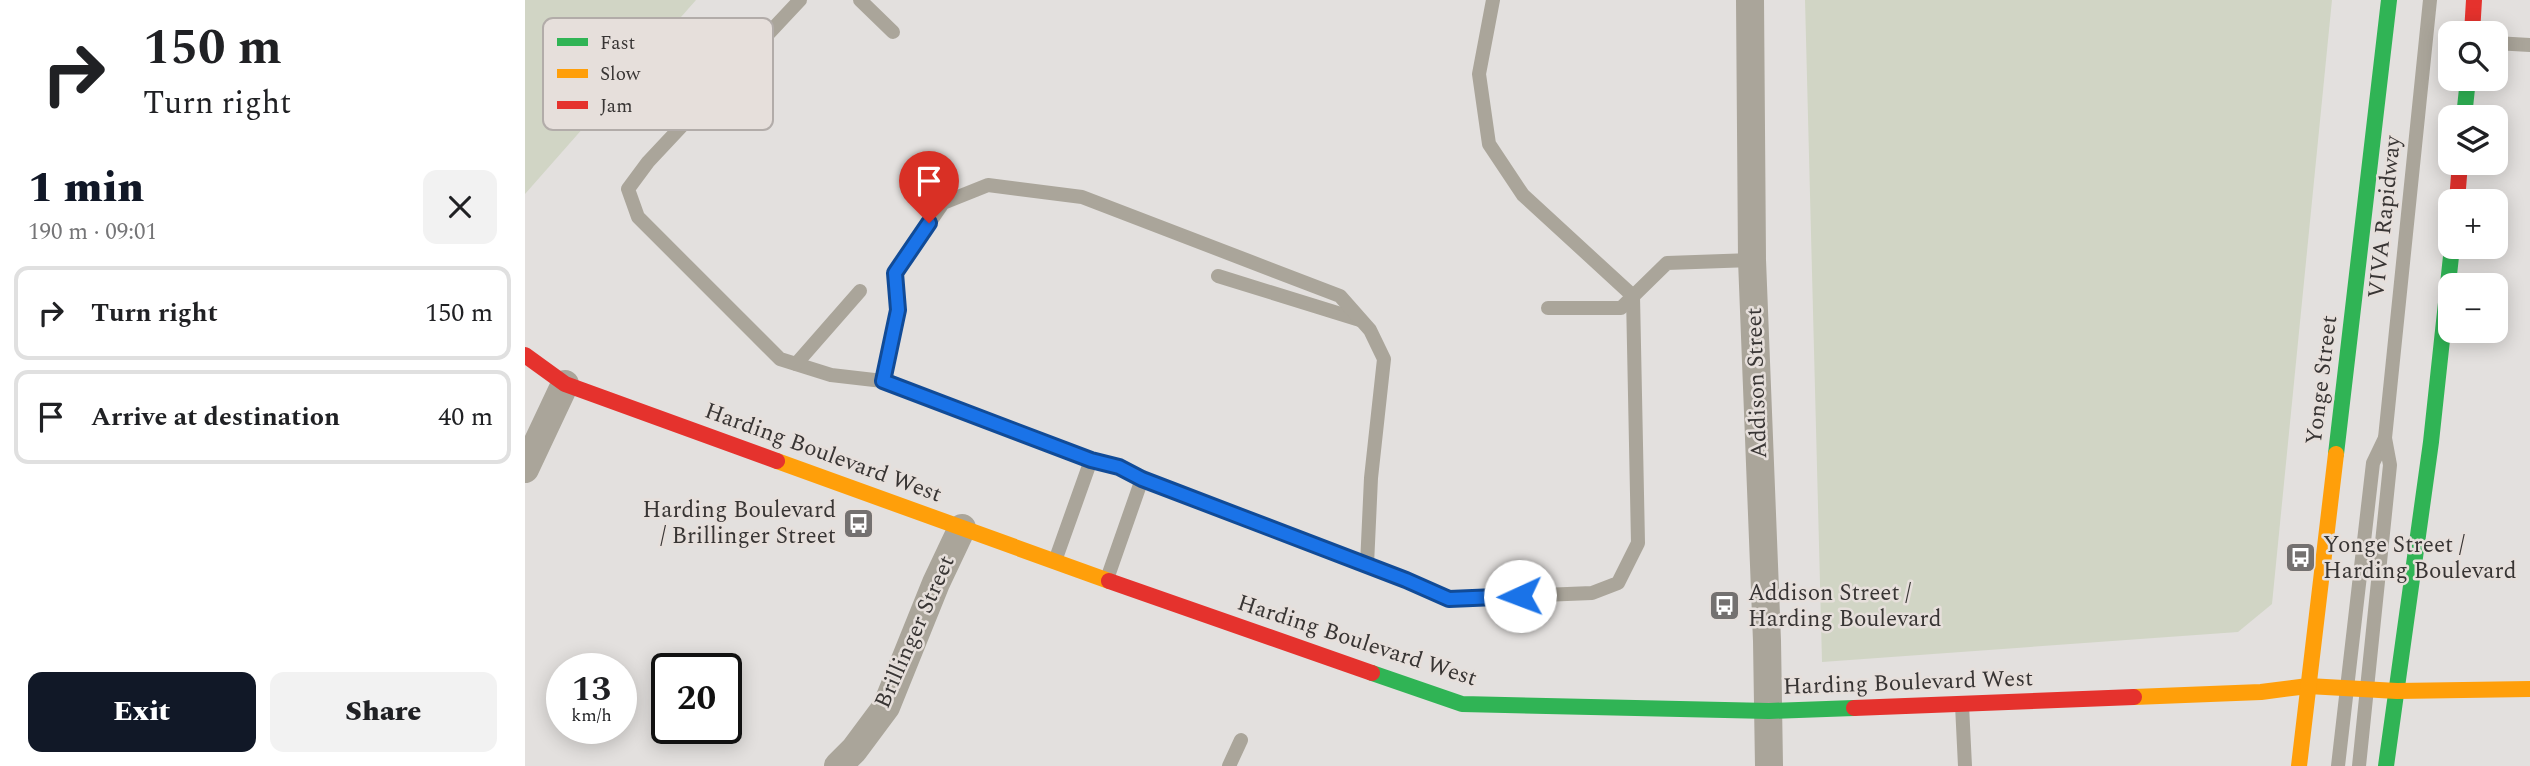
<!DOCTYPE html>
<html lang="en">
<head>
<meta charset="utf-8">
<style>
  body { margin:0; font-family:Spectral,serif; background:#f2f2f2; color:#202124; height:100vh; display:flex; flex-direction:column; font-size:26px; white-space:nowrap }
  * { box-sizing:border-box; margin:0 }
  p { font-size:23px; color:#757577 }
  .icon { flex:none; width:38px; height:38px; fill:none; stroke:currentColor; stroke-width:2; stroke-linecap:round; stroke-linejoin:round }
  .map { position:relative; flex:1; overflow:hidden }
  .drawer { display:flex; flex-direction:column; background:#fff; width:525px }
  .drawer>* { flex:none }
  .top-card { background:#fff; color:#202124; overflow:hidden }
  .fabs { position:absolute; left:1913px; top:21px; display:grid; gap:14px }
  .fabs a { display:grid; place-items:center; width:70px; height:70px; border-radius:14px; background:#fff; box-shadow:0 4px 18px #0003; font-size:35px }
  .speed { position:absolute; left:21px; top:653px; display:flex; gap:14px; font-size:35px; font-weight:700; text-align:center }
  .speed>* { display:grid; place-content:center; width:91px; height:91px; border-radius:50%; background:#fff; box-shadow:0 4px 18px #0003; line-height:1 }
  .speed small { font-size:18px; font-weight:400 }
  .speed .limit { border:4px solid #111; border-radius:10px; background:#fff; color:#111 }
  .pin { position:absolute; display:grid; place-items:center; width:60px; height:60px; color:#fff; margin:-72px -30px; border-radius:50% 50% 50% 0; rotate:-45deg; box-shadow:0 0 7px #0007 }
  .pin .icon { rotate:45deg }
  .me { position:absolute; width:77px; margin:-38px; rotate:268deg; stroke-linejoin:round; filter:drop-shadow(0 0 5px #0008) }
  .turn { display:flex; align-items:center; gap:24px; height:147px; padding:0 28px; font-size:32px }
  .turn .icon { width:91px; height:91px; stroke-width:2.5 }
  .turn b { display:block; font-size:49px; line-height:60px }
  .round { display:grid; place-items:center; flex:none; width:74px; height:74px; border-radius:14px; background:#f2f2f2 }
  .headline { display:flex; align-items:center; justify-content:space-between; height:119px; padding:0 28px }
  h1 { font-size:42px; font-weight:800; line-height:52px; color:#111827 }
  .action { display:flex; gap:14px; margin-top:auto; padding:14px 28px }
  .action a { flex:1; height:80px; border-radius:14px; background:#111827; color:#fff; font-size:28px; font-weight:800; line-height:80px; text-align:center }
  .action a+a { background:#f2f2f2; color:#202124 }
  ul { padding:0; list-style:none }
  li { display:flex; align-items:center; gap:21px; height:94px; margin:0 14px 10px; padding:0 14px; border:4px solid #e0e0e0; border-radius:14px }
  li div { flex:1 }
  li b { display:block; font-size:26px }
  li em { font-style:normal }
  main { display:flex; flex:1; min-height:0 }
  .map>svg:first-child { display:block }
  .green { fill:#d1d5c5 }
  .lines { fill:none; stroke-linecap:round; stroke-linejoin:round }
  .lane { stroke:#aaa59a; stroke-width:14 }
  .street { stroke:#aaa59a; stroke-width:28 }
  .fast { stroke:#30b455; stroke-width:16 }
  .slow { stroke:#ff9f0a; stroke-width:16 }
  .jam { stroke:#e5322d; stroke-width:16 }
  .route-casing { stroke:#114b97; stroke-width:18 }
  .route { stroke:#1a73e8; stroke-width:12 }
  .labels { text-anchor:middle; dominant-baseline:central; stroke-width:5; stroke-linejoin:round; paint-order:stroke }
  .street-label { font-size:23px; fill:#383534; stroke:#e6dfdb }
  .poi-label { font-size:23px; fill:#383534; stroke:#e6dfdb; text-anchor:start }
  .key { fill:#e6dfdb; stroke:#b2aca9; stroke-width:2 }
  .key-label { font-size:19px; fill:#383534 }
</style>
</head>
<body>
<main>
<section class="drawer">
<div class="top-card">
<div class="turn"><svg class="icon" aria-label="right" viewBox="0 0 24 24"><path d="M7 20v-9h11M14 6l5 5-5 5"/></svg><div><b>150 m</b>Turn right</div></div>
</div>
<div class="headline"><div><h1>1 min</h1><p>190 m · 09:01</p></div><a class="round"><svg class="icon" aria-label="close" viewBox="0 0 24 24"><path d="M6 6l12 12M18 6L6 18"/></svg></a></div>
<ul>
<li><svg class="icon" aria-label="right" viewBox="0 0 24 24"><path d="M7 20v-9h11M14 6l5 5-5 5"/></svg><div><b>Turn right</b></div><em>150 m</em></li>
<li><svg class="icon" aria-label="arrive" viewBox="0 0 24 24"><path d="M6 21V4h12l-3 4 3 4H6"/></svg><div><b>Arrive at destination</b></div><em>40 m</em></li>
</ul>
<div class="action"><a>Exit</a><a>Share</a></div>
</section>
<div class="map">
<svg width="2005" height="766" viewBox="0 0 2005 766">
  <rect width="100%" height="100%" fill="#e3e0de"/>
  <g class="green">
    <path d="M0,0h171l-171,194z"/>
    <path d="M1280,0h527l-60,604 -34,28 -416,30z"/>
  </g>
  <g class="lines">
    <g class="lane">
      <path d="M275,0l-152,162 -20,27 10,28 142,142 51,16 52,6 208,79 28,7 23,12 264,101 43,19 143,-6 26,-10 20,-40 -5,-247 -110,-101 -34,-51 -10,-70 14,-74"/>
      <path d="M335,0l33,32"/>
      <path d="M1970,43l35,2"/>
      <path d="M693,276l142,44"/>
      <path d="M1023,308h73l46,-45 85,-3"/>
      <path d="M271,364l64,-73"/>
      <path d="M358,381l15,-71 -3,-37 48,-70 45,-18 94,12 258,99 30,34 14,29 -13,119 -4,87"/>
      <path d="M530,561l36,-101"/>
      <path d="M582,579l35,-100"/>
      <path d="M1437,705l3,61"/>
      <path d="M704,766l12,-26"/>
      <path d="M1813,766l35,-303 12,-25"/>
      <path d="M1834,766l31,-301 -5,-27 45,-438"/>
    </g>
    <g class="street">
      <path d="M1225,0l2,260 15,381 2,125"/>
      <path d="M0,469l40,-85"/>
      <path d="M313,766l16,-16 32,-43 50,-124 26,-55"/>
    </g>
    <g class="fast">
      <path d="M1939,117l4,-38"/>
      <path d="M1811,454l53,-454"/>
      <path d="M847,673l90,31 307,7 85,-3"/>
      <path d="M1861,766l45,-324 21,-195"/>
    </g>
    <g class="slow">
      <path d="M252,461l332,120"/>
      <path d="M1609,697l127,-5 47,-6 89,5 133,-2"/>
      <path d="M1774,766l37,-312"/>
    </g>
    <g class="jam">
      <path d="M1947,33l2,-33"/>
      <path d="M1932,201l3,-38"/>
      <path d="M0,355l40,29 212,77"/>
      <path d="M584,581l263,92"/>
      <path d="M1329,708l280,-11"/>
    </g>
  </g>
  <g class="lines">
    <defs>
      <path id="route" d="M404,223l-34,50 3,37 -15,71 208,79 28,7 23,12 264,101 43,19 71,-3"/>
    </defs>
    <use href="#route" class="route-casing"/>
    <use href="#route" class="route"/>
  </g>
  <defs>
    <symbol id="bus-square" viewBox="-11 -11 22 22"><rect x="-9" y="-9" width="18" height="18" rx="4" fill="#747170" stroke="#e6dfdb"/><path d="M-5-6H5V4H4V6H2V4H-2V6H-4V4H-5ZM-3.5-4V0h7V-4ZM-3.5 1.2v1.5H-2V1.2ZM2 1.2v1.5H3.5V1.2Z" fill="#fff"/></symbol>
  </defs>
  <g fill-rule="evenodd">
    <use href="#bus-square" x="316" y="506" width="35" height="35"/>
    <use href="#bus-square" x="1758" y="540" width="35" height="35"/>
    <use href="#bus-square" x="1182" y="588" width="35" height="35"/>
  </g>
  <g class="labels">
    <g class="street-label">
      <text transform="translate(1860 217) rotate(-84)">VIVA Rapidway</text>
      <text transform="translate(1797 380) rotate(-83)">Yonge Street</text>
      <text transform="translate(1232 383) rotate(-92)">Addison Street</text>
      <text transform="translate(298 453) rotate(20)">Harding Boulevard West</text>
      <text transform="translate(390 632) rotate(-66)">Brillinger Street</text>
      <text transform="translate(832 641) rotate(18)">Harding Boulevard West</text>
      <text transform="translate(1383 683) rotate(-2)">Harding Boulevard West</text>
    </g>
    <g class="poi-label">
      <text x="311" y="510" text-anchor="end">Harding Boulevard<tspan x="311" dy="26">/ Brillinger Street</tspan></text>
      <text x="1798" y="545">Yonge Street /<tspan x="1798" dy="26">Harding Boulevard</tspan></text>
      <text x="1223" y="593">Addison Street /<tspan x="1223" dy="26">Harding Boulevard</tspan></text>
    </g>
  </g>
  <rect x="18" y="18" width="230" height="112" rx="10" class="key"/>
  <rect x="32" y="38" width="31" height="8" fill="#30b455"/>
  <rect x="32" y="69" width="31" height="9" fill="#ff9f0a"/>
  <rect x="32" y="101" width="31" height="8" fill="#e5322d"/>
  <g class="key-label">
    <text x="75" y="49">Fast</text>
    <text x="75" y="80">Slow</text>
    <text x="75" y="112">Jam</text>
  </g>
</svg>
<div class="fabs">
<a><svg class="icon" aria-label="search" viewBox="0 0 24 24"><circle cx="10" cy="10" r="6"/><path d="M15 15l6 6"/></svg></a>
<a><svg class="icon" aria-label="layers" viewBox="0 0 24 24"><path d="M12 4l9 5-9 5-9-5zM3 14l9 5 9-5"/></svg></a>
<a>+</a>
<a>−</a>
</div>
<div class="speed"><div>13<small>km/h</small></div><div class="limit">20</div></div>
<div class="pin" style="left:404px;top:223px;background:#d93025"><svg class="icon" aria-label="arrive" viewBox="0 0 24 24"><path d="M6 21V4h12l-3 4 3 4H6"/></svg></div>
<svg class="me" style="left:995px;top:596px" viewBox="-20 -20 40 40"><circle r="19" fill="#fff"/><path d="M0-13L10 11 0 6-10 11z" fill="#1a73e8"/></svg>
</div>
</main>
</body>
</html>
